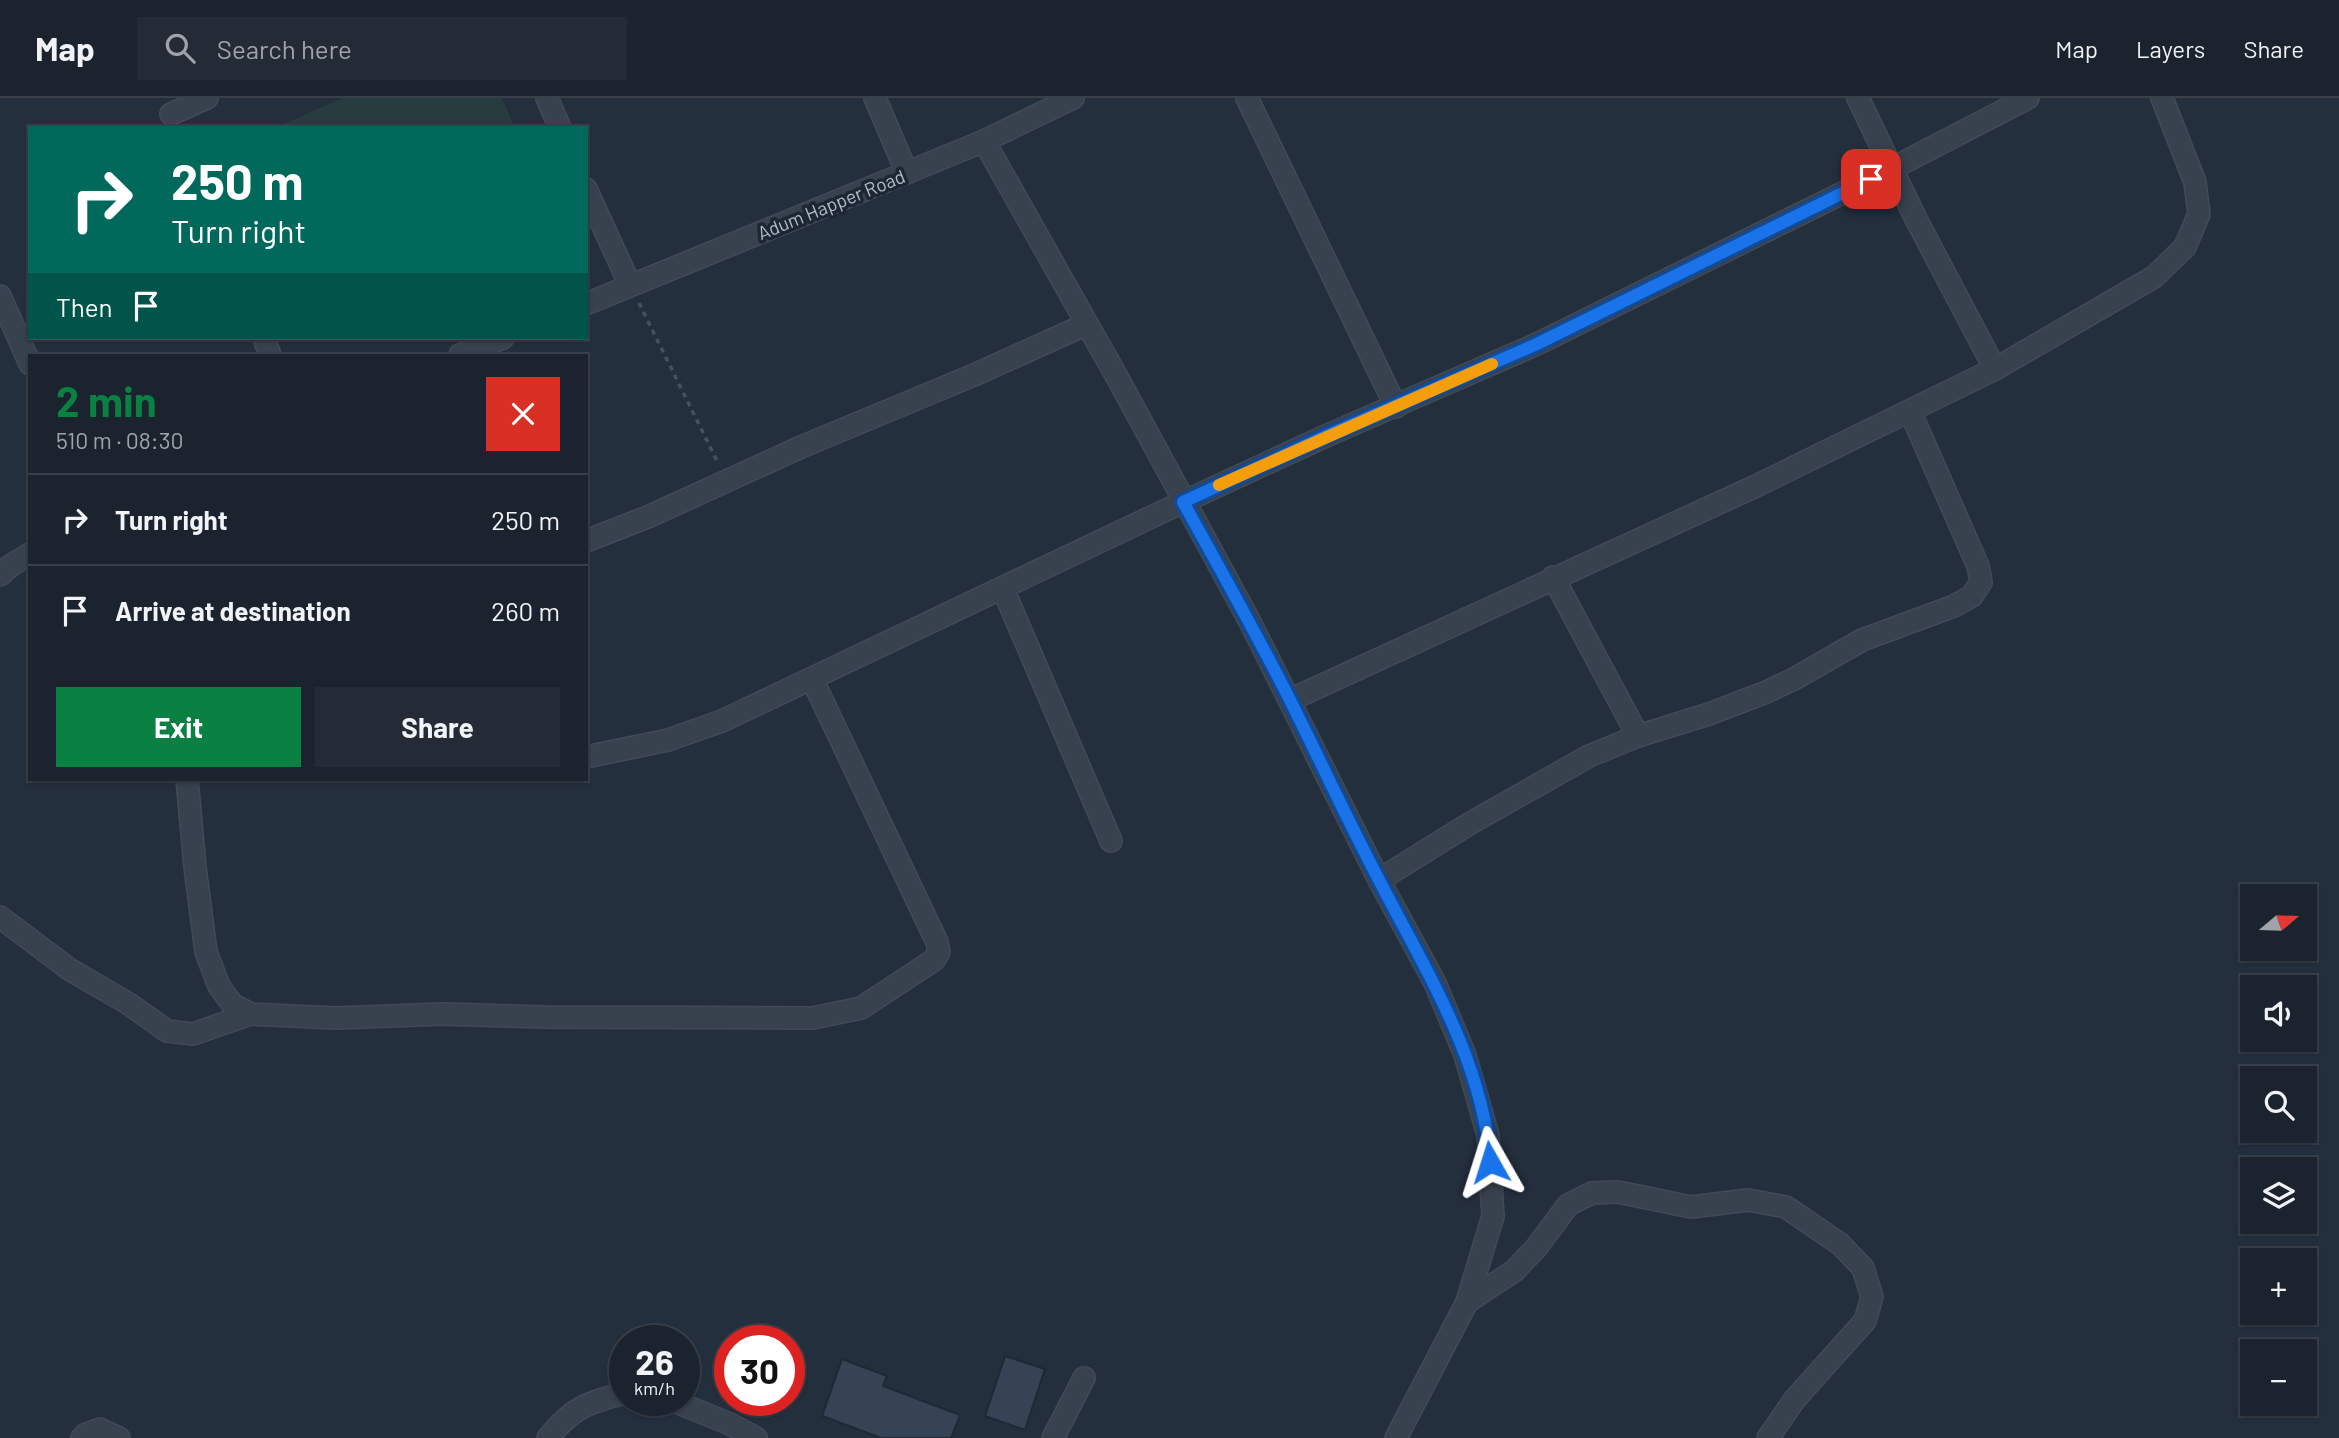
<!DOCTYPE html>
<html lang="en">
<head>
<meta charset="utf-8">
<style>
  body { margin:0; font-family:Barlow,sans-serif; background:#242b36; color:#f1f3f6; height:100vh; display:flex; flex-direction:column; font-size:26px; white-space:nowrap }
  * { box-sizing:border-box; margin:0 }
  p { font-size:23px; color:#a0a4aa }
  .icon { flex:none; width:38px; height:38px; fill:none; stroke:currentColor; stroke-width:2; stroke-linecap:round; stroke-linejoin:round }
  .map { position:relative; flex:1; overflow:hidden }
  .details { position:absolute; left:28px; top:256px; width:560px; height:427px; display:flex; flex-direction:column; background:#1b232e; border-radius:0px; box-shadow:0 2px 5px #0004,0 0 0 2px #39404a }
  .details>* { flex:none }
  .hud { position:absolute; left:28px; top:28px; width:560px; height:214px; border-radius:0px; box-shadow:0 2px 5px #0004,0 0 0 2px #39404a; background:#00695c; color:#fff; overflow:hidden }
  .needle { width:46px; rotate:71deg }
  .buttons { position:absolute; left:2240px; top:786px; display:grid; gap:14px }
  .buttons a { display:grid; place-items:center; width:77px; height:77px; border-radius:0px; background:#1b232e; box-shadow:0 2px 5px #0004,0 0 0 2px #39404a; font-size:35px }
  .speed { position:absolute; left:609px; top:1227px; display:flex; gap:14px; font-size:35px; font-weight:700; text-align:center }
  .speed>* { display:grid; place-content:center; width:91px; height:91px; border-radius:50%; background:#1b232e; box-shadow:0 2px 5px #0004,0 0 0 2px #39404a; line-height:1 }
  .speed small { font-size:18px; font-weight:400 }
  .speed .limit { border:10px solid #d22; background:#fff; color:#111 }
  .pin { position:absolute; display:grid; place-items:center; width:60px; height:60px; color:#fff; margin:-30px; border-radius:14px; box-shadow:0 4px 10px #0006 }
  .me { position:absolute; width:77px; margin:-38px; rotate:354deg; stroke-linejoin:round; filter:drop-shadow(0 0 5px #0008) }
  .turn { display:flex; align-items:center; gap:24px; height:147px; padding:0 28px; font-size:32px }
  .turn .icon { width:91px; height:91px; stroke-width:2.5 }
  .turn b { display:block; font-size:49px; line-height:60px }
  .then { display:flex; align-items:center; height:66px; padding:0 28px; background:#0003; gap:14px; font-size:26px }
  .round { display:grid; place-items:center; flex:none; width:74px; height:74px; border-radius:0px; background:#242b36 }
  .summary { display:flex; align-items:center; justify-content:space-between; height:119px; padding:0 28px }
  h1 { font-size:42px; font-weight:700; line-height:52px; color:#0b8043 }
  .action { display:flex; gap:14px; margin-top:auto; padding:14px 28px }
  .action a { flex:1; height:80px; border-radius:0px; background:#0b8043; color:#fff; font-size:28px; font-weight:700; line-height:80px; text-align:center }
  .action a+a { background:#242b36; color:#f1f3f6 }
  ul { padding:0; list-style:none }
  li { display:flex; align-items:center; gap:21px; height:91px; padding:0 28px; border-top:2px solid #39404a }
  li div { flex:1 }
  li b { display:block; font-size:26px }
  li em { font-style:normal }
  header { display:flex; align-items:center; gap:42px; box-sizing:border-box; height:98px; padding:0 35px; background:#1b232e; border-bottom:2px solid #39404a }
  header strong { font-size:33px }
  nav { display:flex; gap:38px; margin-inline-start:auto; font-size:24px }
  .search { width:490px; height:63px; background:#242b36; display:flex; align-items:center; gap:18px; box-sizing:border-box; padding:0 24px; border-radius:0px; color:#a0a4aa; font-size:26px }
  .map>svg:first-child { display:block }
  .green { fill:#263c3f }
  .building { fill:#364354; stroke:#1f2835; stroke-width:2 }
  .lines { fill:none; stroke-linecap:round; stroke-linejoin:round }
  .street-casing { stroke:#414a57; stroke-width:24 }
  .path { stroke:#3f5557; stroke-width:3.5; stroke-dasharray:5 5; stroke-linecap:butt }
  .street { stroke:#38414e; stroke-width:21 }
  .route-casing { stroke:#114b97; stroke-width:18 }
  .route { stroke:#1a73e8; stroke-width:12 }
  .slow { stroke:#f59e0b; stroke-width:12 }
  .labels { text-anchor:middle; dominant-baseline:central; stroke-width:7; stroke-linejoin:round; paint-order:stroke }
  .street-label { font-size:19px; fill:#b4bcc9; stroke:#1d2633 }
</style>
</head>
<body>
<header>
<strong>Map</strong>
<div class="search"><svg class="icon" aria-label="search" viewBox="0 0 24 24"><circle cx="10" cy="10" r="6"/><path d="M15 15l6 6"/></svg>Search here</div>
<nav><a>Map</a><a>Layers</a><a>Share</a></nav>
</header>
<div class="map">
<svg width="2339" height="1340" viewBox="0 0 2339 1340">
  <rect width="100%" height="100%" fill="#242f3e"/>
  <path class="green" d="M342,0h160l13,30h-240z"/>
  <g class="building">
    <path d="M1005,1258l40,13 -20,61 -40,-14z"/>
    <path d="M842,1261l45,17 -4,10 77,29 -9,23h-70l-59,-22z"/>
  </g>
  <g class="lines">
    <defs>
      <g id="street">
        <path d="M547,0l13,30"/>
        <path d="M875,0l32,75"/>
        <path d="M1247,0l149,309"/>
        <path d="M1858,0l58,121 79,150"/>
        <path d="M171,16l36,-16"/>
        <path d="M984,43l133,236 133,245 129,258 56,103 30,72 23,80 5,81 -26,86 -71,136"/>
        <path d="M586,91l44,96"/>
        <path d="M0,198l30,68"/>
        <path d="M586,206l398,-163 89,-43"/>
        <path d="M264,240l6,17"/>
        <path d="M460,257l43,-17"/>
        <path d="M586,443l64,-25 151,-69 173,-72 113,-51"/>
        <path d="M0,477l10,-9 20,-12"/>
        <path d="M1553,479l85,159"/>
        <path d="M1003,491l108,252"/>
        <path d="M1290,602l466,-214 239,-117 159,-92 31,-30 14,-33 -4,-32 -33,-84"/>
        <path d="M586,659l82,-17 54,-19 461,-219 145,-67 209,-91 354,-175 137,-71"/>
        <path d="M187,681l8,88 11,85 13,34 14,19 18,9 85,4 106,-4 103,3 268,1 48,-10 73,-48 5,-8 -2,-10 -125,-263"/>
        <path d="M1379,782l90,-56 120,-68 49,-20 71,-22 55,-21 30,-14 68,-39 92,-34 18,-10 9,-14 -3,-16 -68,-155"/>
        <path d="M0,819l69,52 60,35 38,27 26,3 58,-20"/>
        <path d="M1467,1204l47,-31 22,-23 32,-43 24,-12 26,-1 73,15 57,-7 38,7 54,37 23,24 9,29 -7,24 -70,78 -27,39"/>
        <path d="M671,1302l59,24 26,14"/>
        <path d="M82,1340l4,-4 14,-5 19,9"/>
        <path d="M548,1340c25,-31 39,-35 77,-45"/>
        <path d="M1053,1340l31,-60"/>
      </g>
    </defs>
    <use href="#street" class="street-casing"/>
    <path class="path" d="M639,205l79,160"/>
    <use href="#street" class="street"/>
  </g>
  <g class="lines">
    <defs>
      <path id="route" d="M1490,1064c-6,-101 -67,-196 -112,-284 -31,-59 -59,-120 -89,-180 -34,-67 -70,-131 -106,-196l145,-67 209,-91 334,-165"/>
    </defs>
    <use href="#route" class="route-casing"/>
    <use href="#route" class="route"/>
    <path class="slow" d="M1219,387l273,-121"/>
  </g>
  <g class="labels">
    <g class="street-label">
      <text transform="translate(831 106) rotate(-22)">Adum Happer Road</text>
    </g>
  </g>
</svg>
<div class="buttons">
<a><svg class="needle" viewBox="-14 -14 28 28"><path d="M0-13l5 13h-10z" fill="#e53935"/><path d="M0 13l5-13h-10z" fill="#a0a4aa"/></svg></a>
<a><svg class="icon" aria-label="sound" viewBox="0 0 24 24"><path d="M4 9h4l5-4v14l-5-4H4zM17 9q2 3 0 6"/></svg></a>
<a><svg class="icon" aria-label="search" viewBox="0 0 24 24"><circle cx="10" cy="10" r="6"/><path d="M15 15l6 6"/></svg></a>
<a><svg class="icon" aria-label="layers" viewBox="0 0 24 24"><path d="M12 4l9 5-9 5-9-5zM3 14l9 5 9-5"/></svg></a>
<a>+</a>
<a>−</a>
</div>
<div class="speed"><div>26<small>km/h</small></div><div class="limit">30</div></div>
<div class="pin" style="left:1871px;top:81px;background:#d93025"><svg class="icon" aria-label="arrive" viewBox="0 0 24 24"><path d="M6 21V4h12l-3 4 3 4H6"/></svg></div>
<svg class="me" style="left:1490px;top:1064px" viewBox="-20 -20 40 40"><path d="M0-17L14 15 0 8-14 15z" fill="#1a73e8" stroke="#fff" stroke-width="4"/></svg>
<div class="hud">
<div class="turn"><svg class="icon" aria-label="right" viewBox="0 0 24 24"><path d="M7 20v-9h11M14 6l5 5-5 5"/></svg><div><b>250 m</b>Turn right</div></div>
<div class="then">Then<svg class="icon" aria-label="arrive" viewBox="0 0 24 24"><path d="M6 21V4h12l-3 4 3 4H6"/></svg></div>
</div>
<section class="details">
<div class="summary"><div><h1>2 min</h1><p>510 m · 08:30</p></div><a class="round" style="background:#d93025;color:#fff"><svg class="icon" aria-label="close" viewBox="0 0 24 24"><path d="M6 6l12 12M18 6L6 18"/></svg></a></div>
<ul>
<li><svg class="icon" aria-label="right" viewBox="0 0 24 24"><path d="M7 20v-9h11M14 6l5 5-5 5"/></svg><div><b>Turn right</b></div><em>250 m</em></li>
<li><svg class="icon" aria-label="arrive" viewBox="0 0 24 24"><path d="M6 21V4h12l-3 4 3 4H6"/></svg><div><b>Arrive at destination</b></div><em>260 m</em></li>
</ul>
<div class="action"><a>Exit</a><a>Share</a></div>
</section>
</div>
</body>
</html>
